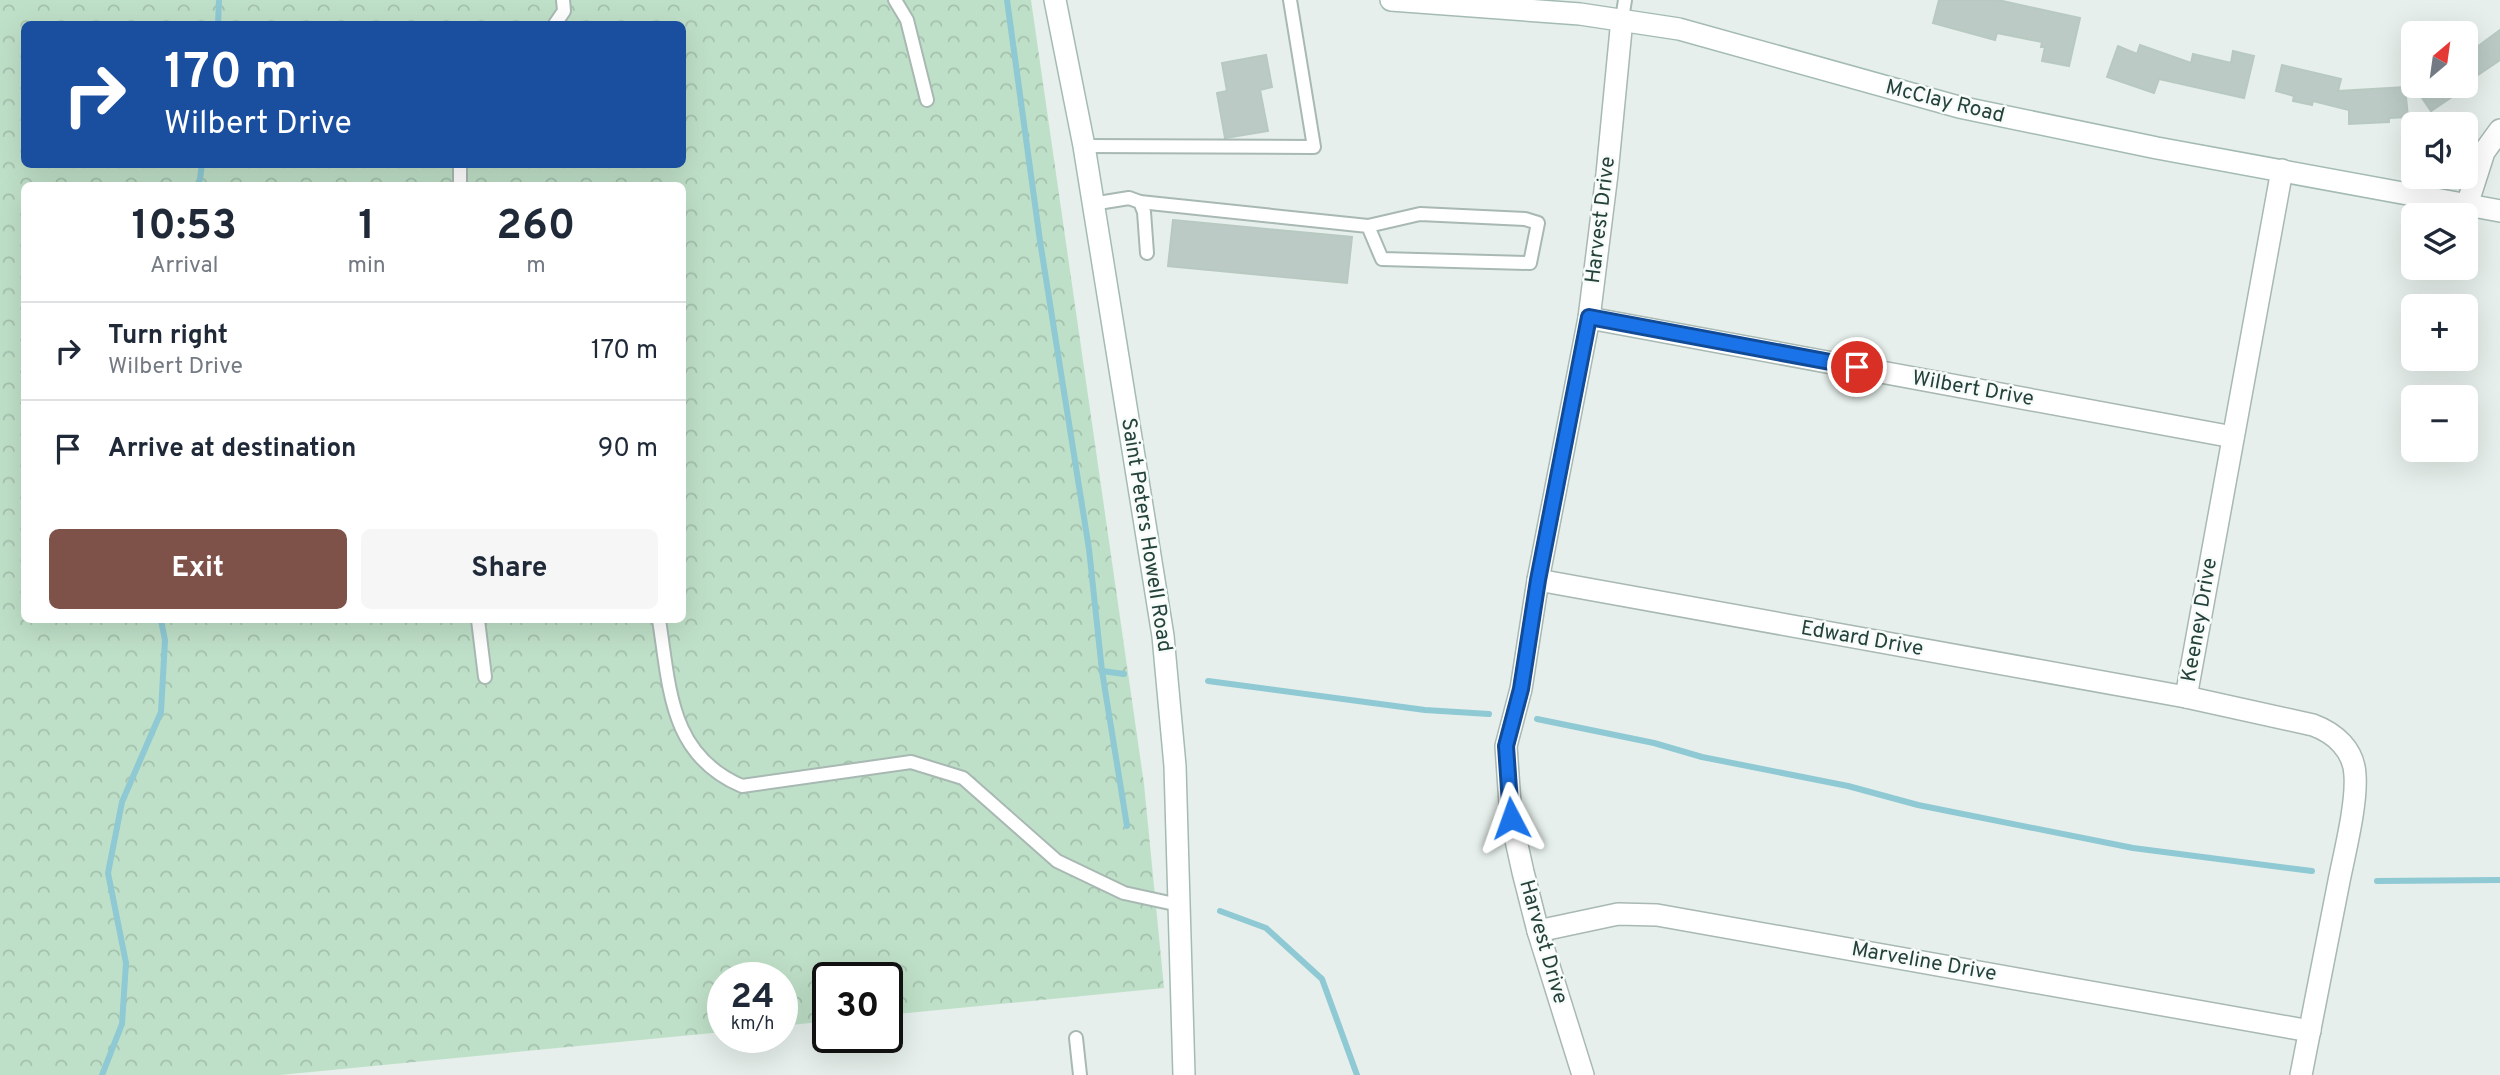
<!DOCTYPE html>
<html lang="en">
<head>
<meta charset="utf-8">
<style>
  body { margin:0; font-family:Overpass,sans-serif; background:#f6f6f7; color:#1f2937; height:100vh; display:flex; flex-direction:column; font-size:26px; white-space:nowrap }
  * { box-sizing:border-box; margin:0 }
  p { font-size:23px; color:#747a83 }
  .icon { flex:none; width:38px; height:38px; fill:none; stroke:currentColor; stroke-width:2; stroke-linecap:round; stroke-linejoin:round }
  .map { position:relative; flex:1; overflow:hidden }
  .details { position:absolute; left:21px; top:182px; width:665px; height:441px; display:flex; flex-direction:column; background:#fff; border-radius:10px; box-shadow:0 7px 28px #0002 }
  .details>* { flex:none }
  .banner { position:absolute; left:21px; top:21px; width:665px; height:147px; border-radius:10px; box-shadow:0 7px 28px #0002; background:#1a4fa0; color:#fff; overflow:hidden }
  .needle { width:46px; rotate:29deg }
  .fabs { position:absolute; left:2401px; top:21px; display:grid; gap:14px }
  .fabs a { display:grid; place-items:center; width:77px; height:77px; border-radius:10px; background:#fff; box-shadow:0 7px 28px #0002; font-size:35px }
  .speed { position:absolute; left:707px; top:962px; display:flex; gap:14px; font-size:35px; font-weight:700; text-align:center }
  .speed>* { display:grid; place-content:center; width:91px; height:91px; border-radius:50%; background:#fff; box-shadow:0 7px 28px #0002; line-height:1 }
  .speed small { font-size:18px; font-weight:400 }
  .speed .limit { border:4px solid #111; border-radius:10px; background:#fff; color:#111 }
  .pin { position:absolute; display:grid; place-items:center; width:60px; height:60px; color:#fff; margin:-30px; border:4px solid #fff; border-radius:50%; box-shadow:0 2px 7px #0007 }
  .me { position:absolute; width:77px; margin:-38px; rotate:356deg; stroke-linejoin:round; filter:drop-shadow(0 0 5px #0008) }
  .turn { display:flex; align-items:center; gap:24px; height:147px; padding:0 28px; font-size:32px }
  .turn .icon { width:91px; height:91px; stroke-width:2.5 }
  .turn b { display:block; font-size:49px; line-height:60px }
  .eta { display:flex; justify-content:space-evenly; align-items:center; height:119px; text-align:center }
  .eta b { font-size:42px; font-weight:700; line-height:49px }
  .button { display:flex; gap:14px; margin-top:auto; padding:14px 28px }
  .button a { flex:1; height:80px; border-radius:10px; background:#7f5249; color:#fff; font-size:28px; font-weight:700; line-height:80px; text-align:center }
  .button a+a { background:#f6f6f7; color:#1f2937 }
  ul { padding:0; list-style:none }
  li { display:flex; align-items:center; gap:21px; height:98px; padding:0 28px; border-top:2px solid #e0e1e3 }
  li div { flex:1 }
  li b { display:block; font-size:26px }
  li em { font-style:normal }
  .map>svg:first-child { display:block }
  .park { fill:url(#park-crowns); fill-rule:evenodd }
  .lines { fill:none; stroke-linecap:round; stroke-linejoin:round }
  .stream { stroke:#8ec9d4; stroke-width:6 }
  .building { fill:#bbcac4; stroke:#b8c9c2; stroke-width:2 }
  .lane-casing { stroke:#a8b8b2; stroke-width:16 }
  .street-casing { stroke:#a8b8b2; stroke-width:24 }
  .secondary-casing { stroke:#a4bbb3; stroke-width:24 }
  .lane { stroke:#fff; stroke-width:12 }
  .street { stroke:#fff; stroke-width:21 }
  .secondary { stroke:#fff; stroke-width:21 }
  .route-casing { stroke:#114b97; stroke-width:18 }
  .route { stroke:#1a73e8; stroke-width:12 }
  .labels { text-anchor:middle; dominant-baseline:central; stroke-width:5; stroke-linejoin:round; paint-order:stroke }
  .street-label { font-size:21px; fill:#24423a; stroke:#f7fbf9 }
</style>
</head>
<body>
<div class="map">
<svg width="2500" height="1075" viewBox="0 0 2500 1075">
  <defs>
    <pattern id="park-crowns" width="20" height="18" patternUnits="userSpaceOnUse" patternTransform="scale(1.75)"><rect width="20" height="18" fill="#bfe0c8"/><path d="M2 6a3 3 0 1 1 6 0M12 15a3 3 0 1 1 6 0" fill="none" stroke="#a4c1ad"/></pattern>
  </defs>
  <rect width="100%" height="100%" fill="#e6efeb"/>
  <path class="park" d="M0,0h1031l113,784 20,204 -277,27v-37h-59v43l-46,5v-48h-59v54l-443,43h-280zM24,24h658v140h-658zM24,186h658v434h-658z"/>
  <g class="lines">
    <g class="stream">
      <path d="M1007,0l33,241 49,308 13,122 25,155"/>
      <path d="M218,24l1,-24"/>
      <path d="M199,186l3,-22"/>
      <path d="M1102,671l22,3"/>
      <path d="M1208,681l217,29 64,4"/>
      <path d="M1537,719l117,24 48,14 146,29 70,19 215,43 179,23"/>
      <path d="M2377,881l123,-1"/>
      <path d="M1220,911l46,17 56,51 35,96"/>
      <path d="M102,1075l20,-51 4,-61 -18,-90 14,-71 39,-90 4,-72 -4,-20"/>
    </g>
  </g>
  <g class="building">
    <path d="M1939,0h59l82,18 -11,48 -27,-5 3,-14h-4l1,-5 -45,-9 -2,7 -62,-17z"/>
    <path d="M2500,30v30l-34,23v-28z"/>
    <path d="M2140,45l51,18 2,-9 38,9 2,-12 21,5 -10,42 -85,-19 -5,14 -47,-16 11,-31 19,8z"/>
    <path d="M1266,55l6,32 -12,3 8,41 -43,7 -8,-45 10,-2 -5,-28z"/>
    <path d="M2282,65l59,14 -3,12 67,-4 3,30 -19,1v4l-40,2v-14l-36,-9 -1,4 -19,-4 1,-5 -18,-5z"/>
    <path d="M2414,86h54l-37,25z"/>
    <path d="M1173,220l179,17 -5,46 -179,-17z"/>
  </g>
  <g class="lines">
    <defs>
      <g id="lane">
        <path d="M895,0l12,20 20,80"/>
        <path d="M1622,19l3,-19"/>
        <path d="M555,24l9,-13 -1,-11"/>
        <path d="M1084,146l230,1 -24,-147"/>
        <path d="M460,164v22"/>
        <path d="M1140,202l228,24 52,-12 105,5 13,4 -8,40 -148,-4 -14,-33"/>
        <path d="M1092,204l37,-6 11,4 4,10 3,41"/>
        <path d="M478,620l7,57"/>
        <path d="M659,620c11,68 10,135 83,166l169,-24 52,16 94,83 67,32 55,12"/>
        <path d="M1076,1038l4,37"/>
      </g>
      <g id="street">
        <path d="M2467,205l17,-53 16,-22"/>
        <path d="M1589,318l644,119"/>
        <path d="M1538,580l648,117 127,28c22,8 41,25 42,50 2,29 -10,76 -16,106 -13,64 -25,129 -38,194"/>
        <path d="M2186,697l96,-527"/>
        <path d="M1538,931l80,-17 39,1 653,116"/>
        <path d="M1583,1075l-45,-144 -15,-59 -12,-54 -5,-72 15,-57 17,-109 51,-262 18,-144 15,-155"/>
      </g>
      <g id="secondary">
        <path d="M1055,0l29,146 79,490 12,130 9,309"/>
        <path d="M1391,0l189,14 99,15 280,78 198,41 343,63"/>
      </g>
    </defs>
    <use href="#lane" class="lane-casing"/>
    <use href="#street" class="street-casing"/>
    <use href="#secondary" class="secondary-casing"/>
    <use href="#lane" class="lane"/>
    <use href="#street" class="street"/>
    <use href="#secondary" class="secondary"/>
  </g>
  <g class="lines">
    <defs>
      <path id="route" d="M1511,818l-5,-72 15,-57 17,-109 51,-263 268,50"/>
    </defs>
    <use href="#route" class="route-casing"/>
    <use href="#route" class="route"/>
  </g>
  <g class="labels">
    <g class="street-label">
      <text transform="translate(1945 102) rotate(14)">McClay Road</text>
      <text transform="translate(1601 220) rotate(-83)">Harvest Drive</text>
      <text transform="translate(1973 389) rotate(10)">Wilbert Drive</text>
      <text transform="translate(1146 535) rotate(81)">Saint Peters Howell Road</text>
      <text transform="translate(2200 620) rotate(-80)">Keeney Drive</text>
      <text transform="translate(1862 639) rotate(10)">Edward Drive</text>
      <text transform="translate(1543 942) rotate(74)">Harvest Drive</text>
      <text transform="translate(1924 962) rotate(10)">Marveline Drive</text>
    </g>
  </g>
</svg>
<div class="fabs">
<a><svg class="needle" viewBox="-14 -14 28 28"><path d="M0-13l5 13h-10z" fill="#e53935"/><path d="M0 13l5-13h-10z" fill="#747a83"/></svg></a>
<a><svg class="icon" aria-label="sound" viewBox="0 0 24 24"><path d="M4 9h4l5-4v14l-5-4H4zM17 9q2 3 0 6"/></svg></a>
<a><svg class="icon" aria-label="layers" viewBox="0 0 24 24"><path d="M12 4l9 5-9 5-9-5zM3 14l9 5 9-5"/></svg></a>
<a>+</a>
<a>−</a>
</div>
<div class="speed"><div>24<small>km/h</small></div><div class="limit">30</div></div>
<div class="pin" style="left:1857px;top:367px;background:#d93025"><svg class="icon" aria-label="arrive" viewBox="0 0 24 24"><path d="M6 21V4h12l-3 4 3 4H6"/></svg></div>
<svg class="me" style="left:1511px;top:818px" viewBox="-20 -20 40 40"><path d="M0-17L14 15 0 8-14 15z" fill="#1a73e8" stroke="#fff" stroke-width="4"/></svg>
<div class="banner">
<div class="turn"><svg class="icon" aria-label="right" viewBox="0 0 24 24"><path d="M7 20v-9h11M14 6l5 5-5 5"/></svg><div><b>170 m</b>Wilbert Drive</div></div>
</div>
<section class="details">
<div class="eta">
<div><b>10:53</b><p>Arrival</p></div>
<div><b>1</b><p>min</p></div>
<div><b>260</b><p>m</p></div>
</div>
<ul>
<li><svg class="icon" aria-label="right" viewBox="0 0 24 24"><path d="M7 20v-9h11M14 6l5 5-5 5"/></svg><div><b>Turn right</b><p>Wilbert Drive</p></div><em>170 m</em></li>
<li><svg class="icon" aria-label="arrive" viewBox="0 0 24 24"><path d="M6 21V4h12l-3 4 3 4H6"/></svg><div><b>Arrive at destination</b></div><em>90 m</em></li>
</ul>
<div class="button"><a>Exit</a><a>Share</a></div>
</section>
</div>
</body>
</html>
